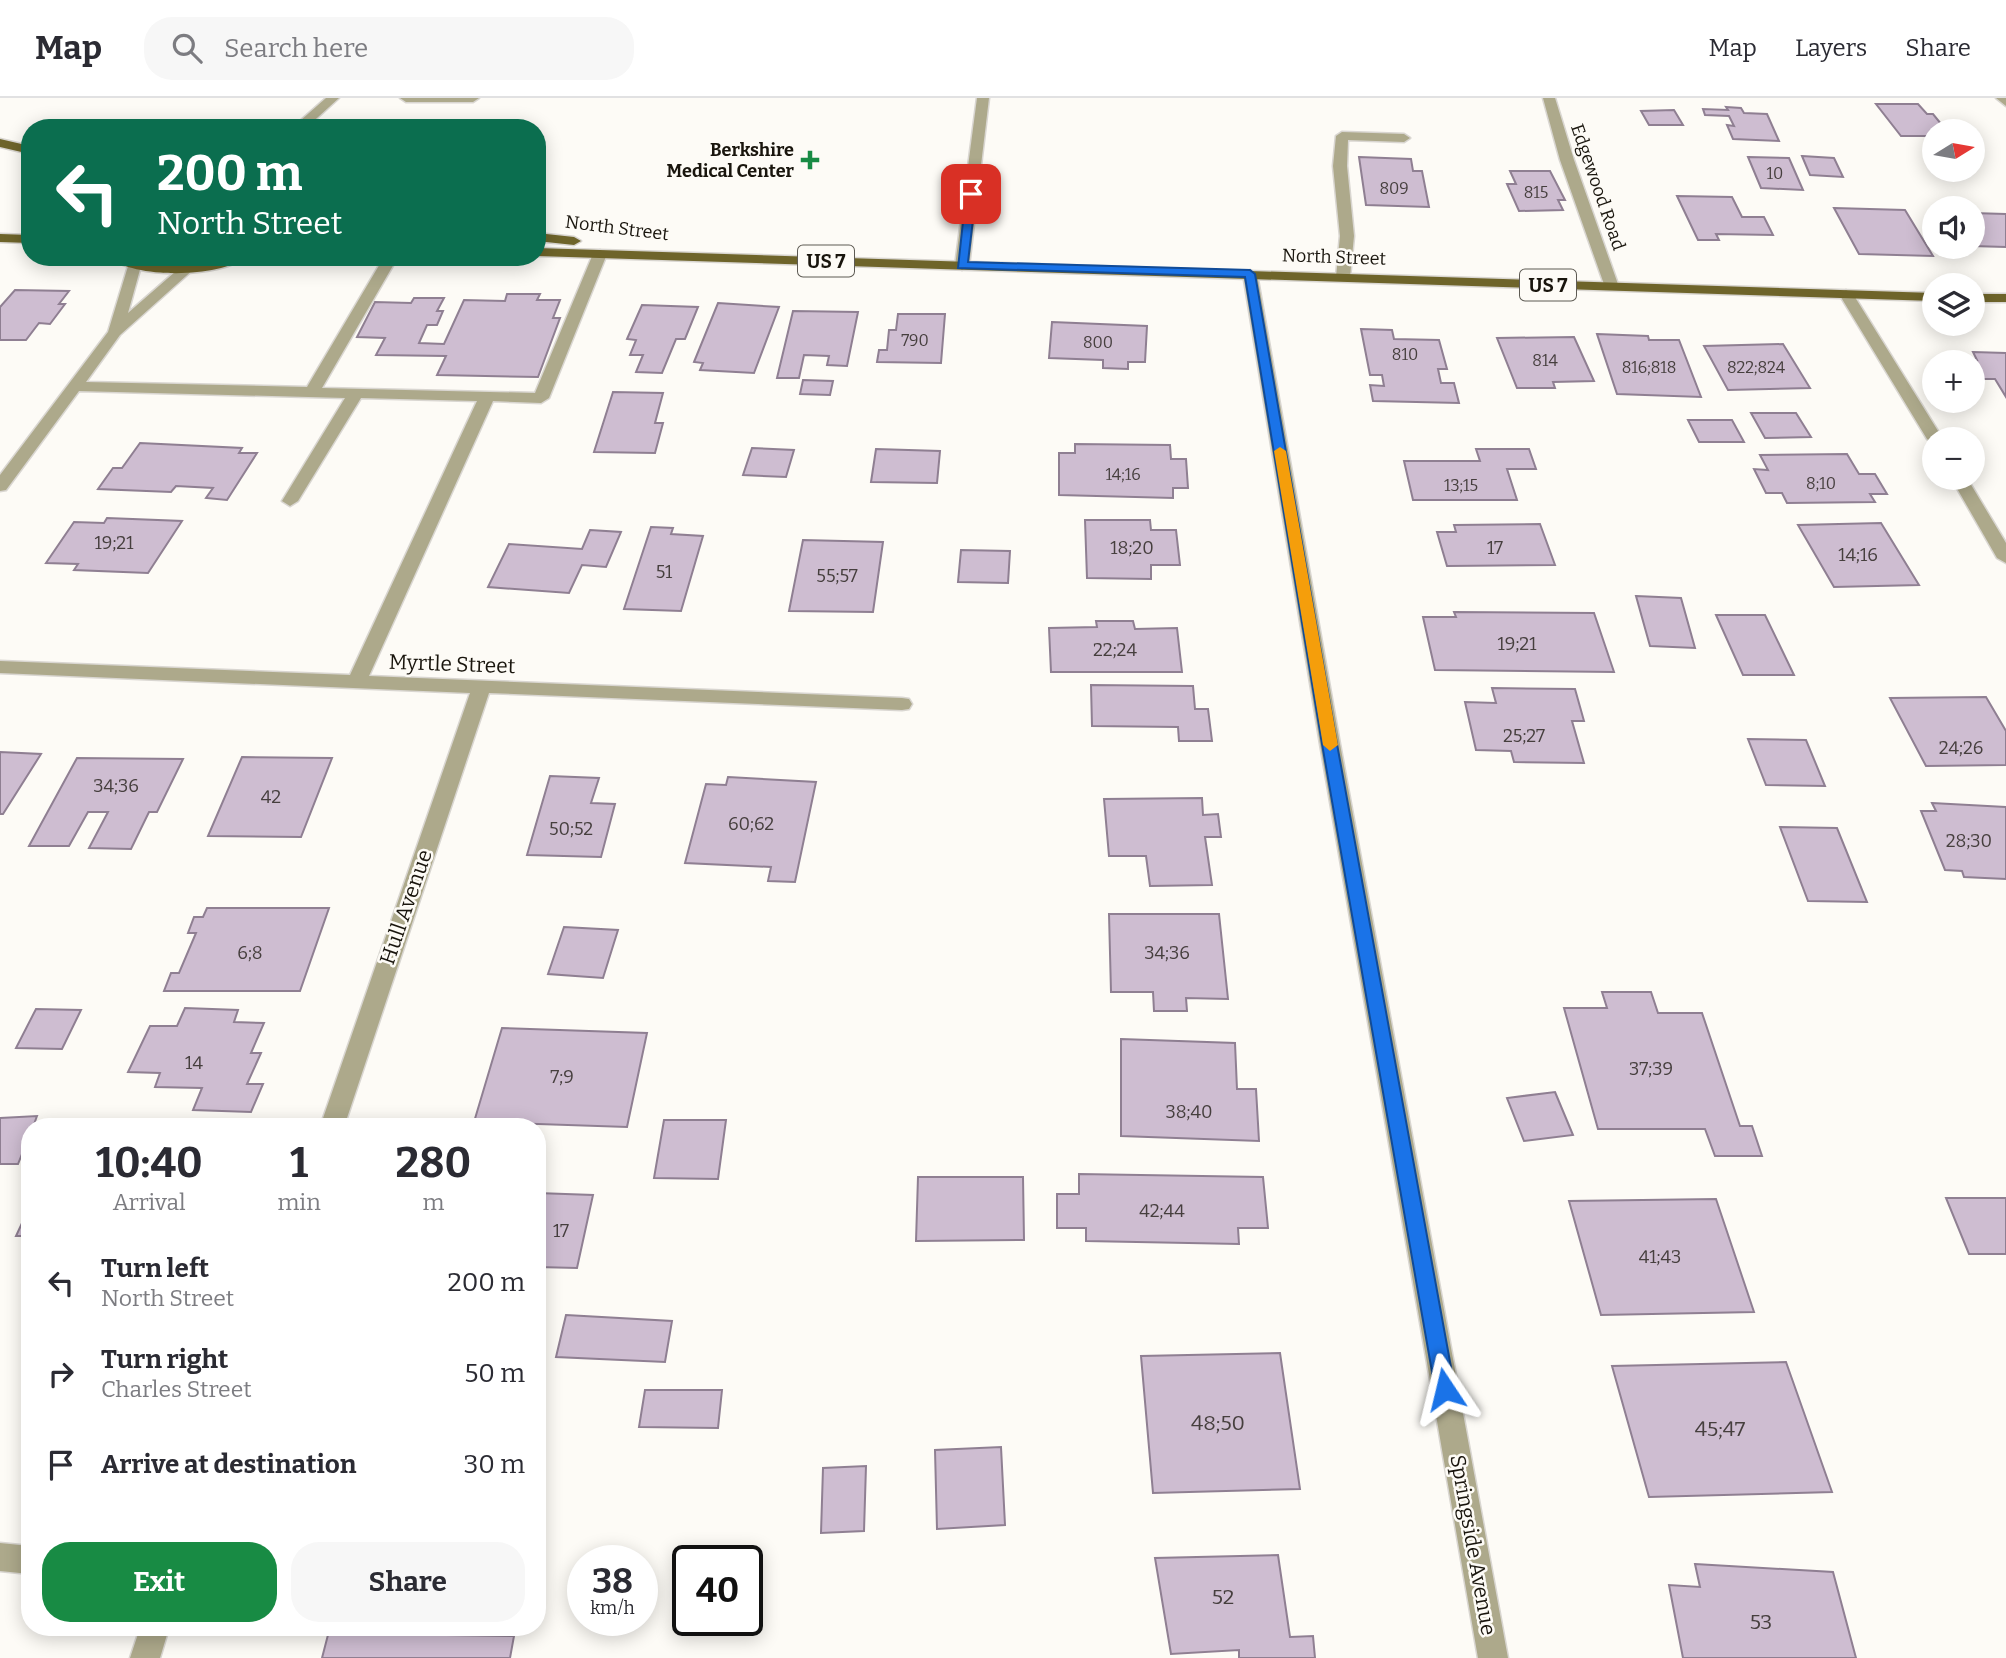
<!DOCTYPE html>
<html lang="en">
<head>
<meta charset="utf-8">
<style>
  body { margin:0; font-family:Bitter,serif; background:#f7f7f7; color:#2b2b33; height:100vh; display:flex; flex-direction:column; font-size:26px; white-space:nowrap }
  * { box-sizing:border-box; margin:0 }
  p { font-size:23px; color:#7c7c81 }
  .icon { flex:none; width:38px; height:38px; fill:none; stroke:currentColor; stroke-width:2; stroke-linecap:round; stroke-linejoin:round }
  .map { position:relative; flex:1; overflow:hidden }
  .sheet { position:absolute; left:21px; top:1020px; width:525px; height:518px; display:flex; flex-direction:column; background:#fff; border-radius:28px; box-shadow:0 4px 18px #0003 }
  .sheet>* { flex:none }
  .banner { position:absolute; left:21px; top:21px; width:525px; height:147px; border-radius:28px; box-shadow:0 4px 18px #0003; background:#0b6e4f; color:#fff; overflow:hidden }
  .needle { width:46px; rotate:79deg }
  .buttons { position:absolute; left:1922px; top:21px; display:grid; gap:14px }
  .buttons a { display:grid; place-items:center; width:63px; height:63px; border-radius:50%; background:#fff; box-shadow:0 4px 18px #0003; font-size:35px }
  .speed { position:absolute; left:567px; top:1447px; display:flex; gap:14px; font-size:35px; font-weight:700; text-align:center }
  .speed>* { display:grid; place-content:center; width:91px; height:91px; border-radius:50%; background:#fff; box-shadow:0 4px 18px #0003; line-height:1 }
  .speed small { font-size:18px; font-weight:400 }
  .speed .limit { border:4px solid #111; border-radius:10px; background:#fff; color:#111 }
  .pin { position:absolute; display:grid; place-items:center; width:60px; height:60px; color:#fff; margin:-30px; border-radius:14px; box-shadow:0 4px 10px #0006 }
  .me { position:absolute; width:77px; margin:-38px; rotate:350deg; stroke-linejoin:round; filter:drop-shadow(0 0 5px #0008) }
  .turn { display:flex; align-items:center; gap:24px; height:147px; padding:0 21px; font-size:32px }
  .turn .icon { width:91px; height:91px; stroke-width:2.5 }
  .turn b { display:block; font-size:49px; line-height:60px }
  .eta { display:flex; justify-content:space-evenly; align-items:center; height:119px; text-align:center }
  .eta b { font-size:42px; font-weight:700; line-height:49px }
  .button { display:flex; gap:14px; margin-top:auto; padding:14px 21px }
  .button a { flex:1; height:80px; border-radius:28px; background:#188b44; color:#fff; font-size:28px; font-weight:700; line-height:80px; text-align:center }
  .button a+a { background:#f7f7f7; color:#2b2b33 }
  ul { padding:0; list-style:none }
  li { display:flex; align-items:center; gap:21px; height:91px; padding:0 21px }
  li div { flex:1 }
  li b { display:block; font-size:26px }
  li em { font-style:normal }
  header { display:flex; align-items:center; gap:42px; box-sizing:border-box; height:98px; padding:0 35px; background:#fff; border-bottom:2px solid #e1e1e2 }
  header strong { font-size:33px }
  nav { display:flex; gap:38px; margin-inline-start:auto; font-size:24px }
  .search { width:490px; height:63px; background:#f7f7f7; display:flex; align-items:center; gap:18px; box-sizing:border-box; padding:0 24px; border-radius:28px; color:#7c7c81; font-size:26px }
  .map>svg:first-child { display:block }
  .building { fill:#cebdd1; stroke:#8f7f92; stroke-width:2 }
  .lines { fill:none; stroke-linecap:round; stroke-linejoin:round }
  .minor-casing { stroke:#d9d6d1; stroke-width:3 }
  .major-casing { stroke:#d9d6d1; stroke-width:3 }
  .minor { fill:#ada98b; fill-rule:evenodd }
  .major { fill:#6e642a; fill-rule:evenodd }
  .route { fill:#1a73e8; stroke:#114b97; stroke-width:2 }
  .slow { fill:#f59e0b }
  .poi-dot { fill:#188b44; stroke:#fdfbf6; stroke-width:2.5 }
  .labels { text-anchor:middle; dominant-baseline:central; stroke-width:5; stroke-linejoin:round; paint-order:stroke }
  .far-number-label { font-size:16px; fill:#463f3e }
  .far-poi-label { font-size:18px; font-weight:bold; fill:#19150d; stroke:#fdfbf6; text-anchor:end }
  .far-street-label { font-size:18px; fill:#19150d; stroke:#fdfbf6 }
  .number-label { font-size:18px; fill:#463f3e }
  .shield { fill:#fdfbf6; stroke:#5d5a53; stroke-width:2 }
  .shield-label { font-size:19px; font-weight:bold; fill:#19150d }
  .street-label { font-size:21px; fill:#19150d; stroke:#fdfbf6 }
  .near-number-label { font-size:21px; fill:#463f3e }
</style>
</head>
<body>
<header>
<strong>Map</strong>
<div class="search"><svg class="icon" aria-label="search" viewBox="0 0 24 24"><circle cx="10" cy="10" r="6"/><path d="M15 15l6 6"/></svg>Search here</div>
<nav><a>Map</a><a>Layers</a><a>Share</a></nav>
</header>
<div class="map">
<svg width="2006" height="1560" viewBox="0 0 2006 1560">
  <rect width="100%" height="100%" fill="#fdfbf6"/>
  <g class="building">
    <path d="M1876,6h42l9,10h6l13,16 -12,1v5h-33z"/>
    <path d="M1726,9l15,1 3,5 23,1 12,27 -46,-2 -6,-14 7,1 -5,-10 -24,-1 -2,-6 25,1z"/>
    <path d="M1674,12l9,15h-34l-8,-14z"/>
    <path d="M1802,58l32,2 9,19 -33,-2z"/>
    <path d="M1359,59l52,2 2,12h9l7,36 -63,-2z"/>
    <path d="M1748,59l41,1 14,32 -42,-2z"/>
    <path d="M1510,73h40l15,29h-7l5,10 -44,1 -12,-27h9z"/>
    <path d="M1677,98l55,1 10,20h22l9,18 -57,-1 3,6h-21z"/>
    <path d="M1834,110l71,2 28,46 -74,-2z"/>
    <path d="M1972,115l34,1v33l-34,-1z"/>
    <path d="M15,192l54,1 -10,13h6l-15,20 -11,-1 -13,17h-26v-33z"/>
    <path d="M507,196h33l-3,6h23l-7,18h7l-22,59 -101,-2 9,-19 -70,-1 9,-17 -28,-1 18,-35 36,1 3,-5h30l-7,13h6l-6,14h-10l-8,18 25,1 20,-44 41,1z"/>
    <path d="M718,205l61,4 -25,66 -54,-3 3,-7 -9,-1z"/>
    <path d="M642,207l56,2 -13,32h-9l-14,34 -26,-1 7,-17h-13l6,-15 -9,-1z"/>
    <path d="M793,213l65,1 -11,54 -20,-1 2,-9 -25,-1 -5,23h-22z"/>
    <path d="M898,216h47l-4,49 -64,-1 2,-12h8l2,-20h7z"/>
    <path d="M1052,224l95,4 -2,36h-17v7l-25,-1v-8l-54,-2z"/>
    <path d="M1361,231l31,1 2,9 45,1 8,29h-9l3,14h13l5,20 -86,-2 -3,-16 14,1 -2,-11h-12z"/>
    <path d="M1597,236l51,2 1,4h30l22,57 -84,-3z"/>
    <path d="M1574,239l20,44 -41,1 2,6h-38l-20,-50z"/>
    <path d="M1783,246l27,44 -82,2 -24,-44z"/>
    <path d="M1973,254l33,1v44l-11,-18h-18l-5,-9v-8l-6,-3 11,1z"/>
    <path d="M803,282l30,1 -3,14 -30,-1z"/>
    <path d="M613,294l50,1 -8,30h8l-8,30 -61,-1z"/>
    <path d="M1751,315h45l15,24 -46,1z"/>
    <path d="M1688,322h44l12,22h-45z"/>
    <path d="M140,345l102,5 -3,5h18l-30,47 -21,-2 7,-10 -37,-2 -5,6 -73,-3 15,-21h9z"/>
    <path d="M1075,346l95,1 1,14h15l2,29h-15v10l-114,-3v-42h16z"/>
    <path d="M752,350l42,2 -8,27 -43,-2z"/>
    <path d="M876,351l64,2 -3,32 -66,-1z"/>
    <path d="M1476,351h53l7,20h-29l10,31h-104l-9,-39h76z"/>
    <path d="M1847,356l12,20h16l12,20h-17l5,8 -88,1 -5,-10h-16l-12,-24 14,1 -8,-15z"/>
    <path d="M107,420l75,3 -34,52 -74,-3 4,-6 -32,-1 28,-41 30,1z"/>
    <path d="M1085,422h65l1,10h25l4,35h-29v14l-64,-1z"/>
    <path d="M1881,425l38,62 -85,2 -36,-62z"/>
    <path d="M1540,426l15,41 -108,1 -10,-34h19l-2,-7z"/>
    <path d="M651,429l22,1 -2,6 32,2 -22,75 -57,-2z"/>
    <path d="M590,432l31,2 -15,35 -24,-2 -13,28 -81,-6 21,-43 73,5z"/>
    <path d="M803,442l80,2 -10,70 -84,-1z"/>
    <path d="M961,452l49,1 -2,32 -50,-1z"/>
    <path d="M1636,498l45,2 14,50 -45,-2z"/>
    <path d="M1454,514l140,1 20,59 -179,-2 -12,-53h33z"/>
    <path d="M1716,517h49l29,60h-51z"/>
    <path d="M1096,523h37l2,8 42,-1 5,44h-131l-2,-44 48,-1z"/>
    <path d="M1091,587l102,1 2,23h13l4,32h-33l-1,-14 -86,-1z"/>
    <path d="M1492,590l83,1 9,32h-12l12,42 -70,-1 -3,-11 -35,-1 -11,-48 31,1z"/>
    <path d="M1986,599l20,34v34l-80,1 -36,-68z"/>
    <path d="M1748,641l58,1 19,46 -59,-1z"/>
    <path d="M0,654l41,2 -38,60h-3z"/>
    <path d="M242,659l90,1 -31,79 -93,-1z"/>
    <path d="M77,660l106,1 -26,53h-8l-18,37 -42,-1 19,-36h-20l-19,34h-40z"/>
    <path d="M550,678l49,2 -8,25 24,1 -14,53 -74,-2z"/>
    <path d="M728,679l88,5 -21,100 -27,-1 3,-14 -86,-4 21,-79 20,1z"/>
    <path d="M1202,700l1,17 15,-1 3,23h-16l7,48 -62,1 -4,-30h-37l-5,-57z"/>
    <path d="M1932,705l74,4v72l-42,-2 -2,-6 -17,-1 -24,-59h15z"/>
    <path d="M1780,729l57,1 30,74 -59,-1z"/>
    <path d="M207,810h122l-29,83h-136l7,-18h8l17,-40h-8l6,-16h9z"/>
    <path d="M1109,816h110l9,85 -42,-1 1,13h-33l-1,-19h-42z"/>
    <path d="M564,829l54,3 -15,48 -55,-4z"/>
    <path d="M1602,894h49l7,21h44l38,113h12l10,30h-47l-10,-27h-107l-34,-121h43z"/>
    <path d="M185,910l53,2 -4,12 30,1 -13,30h10l-14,31h16l-12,28 -58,-2 9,-22 -47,-1 5,-14 -32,-1 22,-46h27z"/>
    <path d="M36,911l45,1 -19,39 -46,-1z"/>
    <path d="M502,930l145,5 -20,94 -153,-5z"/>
    <path d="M1121,941l114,4 2,46h19l3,52 -138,-5z"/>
    <path d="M1555,994l18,43 -49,6 -17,-43z"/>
    <path d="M37,1018l-4,11h-3v7l-12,30h-18v-46z"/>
    <path d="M664,1022h62l-8,59 -64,-1z"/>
    <path d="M1079,1076l184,3 5,51h-30l1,16 -153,-3v-13h-29v-34h22z"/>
    <path d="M918,1079h105l1,63 -108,1z"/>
    <path d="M537,1095l56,2 -16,73 -40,-1z"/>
    <path d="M1946,1100h60v56h-37z"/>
    <path d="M1716,1101l38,113 -153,3 -32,-114z"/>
    <path d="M30,1108v30h-14z"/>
    <path d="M566,1217l106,6 -7,41 -109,-5z"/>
    <path d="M1280,1255l20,136 -147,4 -12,-137z"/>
    <path d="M1786,1264l46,130 -183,5 -37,-131z"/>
    <path d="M645,1292h77l-4,38 -79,-1z"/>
    <path d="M1001,1349l4,78 -68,4 -2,-79z"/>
    <path d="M866,1368l-2,65 -43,2 2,-65z"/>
    <path d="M1278,1457l12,82 23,-1 2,22h-76v-8l-68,4 -16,-96z"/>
    <path d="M1695,1466l138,8 23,86h-173l-14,-73 31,2z"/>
    <path d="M414,1530h36l-2,7 66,1 -4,22h-188l7,-27 84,1z"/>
  </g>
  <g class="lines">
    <defs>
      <g id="minor">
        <path d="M326,0h13l-33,30h-14z"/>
        <path d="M400,0h79l-6,4h-67z"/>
        <path d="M977,0h12l-20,168 -7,4 -7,-4z"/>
        <path d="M1543,0h12l19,62 45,127 -2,3h-10l-2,-3 -45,-127z"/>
        <path d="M1996,0h10v8z"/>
        <path d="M1342,34l62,2 6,4 -6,4 -56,-2 -1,26 7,70 -4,41 -7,4 -7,-4 4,-41 -7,-70 3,-30z"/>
        <path d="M600,152l7,4 -58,144 -8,5 -48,-2 -124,275 533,22 7,1 3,5 -3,5 -7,1 -413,-17 -145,434h-24l150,-434 -470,-20v-12l350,14 127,-274 -116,-3 -63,103 -8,5 -8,-5 63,-103 -266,-7 -73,99 -6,1v-16l108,-143 21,-69h10l2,3 -13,47 55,-48h10l2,3 -75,67 -34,47 221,5 77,-130h14l-76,131 213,5 58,-139z"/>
        <path d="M1250,172l7,4 83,470 168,914h-30l-158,-914 -77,-470z"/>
        <path d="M1846,192l7,4 90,145h-9v5l-7,-5 -88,-145z"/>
        <path d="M1951,380h16l39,65v20l-9,-5z"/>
        <path d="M0,1445l30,3v28l-30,-3z"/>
        <path d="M140,1530h29l-9,30h-30z"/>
      </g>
      <g id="major">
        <path d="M0,41l30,7v8l-30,-7z"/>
        <path d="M537,135l37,4 7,4 -7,4 -37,-4z"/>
        <path d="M0,136l30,1v8l-30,-1z"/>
        <path d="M537,150l1397,45v8l-1397,-45z"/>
        <path d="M109,159c22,0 43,8 65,8 24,0 47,-8 71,-8 -24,21 -112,22 -136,0z"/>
        <rect x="1972" y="196" width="34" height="8"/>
      </g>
    </defs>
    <use href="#minor" class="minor-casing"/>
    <use href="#major" class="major-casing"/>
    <use href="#minor" class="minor"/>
    <use href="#major" class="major"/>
  </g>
  <path class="route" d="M971,93l5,3 -8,68 282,8 5,4 82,470 118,645 -3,7 -7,3 -7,-3 -3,-7 -113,-645 -77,-467 -287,-9 8,-74z"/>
  <path class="slow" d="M1280,349l6,4 52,294 -8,6 -7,-6 -49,-294z"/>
  <path class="poi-dot" d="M806.5 51.5h7v7h7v7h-7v7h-7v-7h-7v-7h7z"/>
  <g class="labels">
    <g class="far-number-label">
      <text x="1775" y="75">10</text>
      <text x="1394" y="90">809</text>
      <text x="1536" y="94">815</text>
      <text x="915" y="242">790</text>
      <text x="1098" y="244">800</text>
      <text x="1405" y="256">810</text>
      <text x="1545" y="262">814</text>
      <text x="1649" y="269">816;818</text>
      <text x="1756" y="269">822;824</text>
      <text x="1123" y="376">14;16</text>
      <text x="1821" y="385">8;10</text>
      <text x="1461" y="387">13;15</text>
    </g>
    <g class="far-poi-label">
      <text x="794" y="52">Berkshire<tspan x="794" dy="21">Medical Center</tspan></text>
    </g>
    <g class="far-street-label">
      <text transform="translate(1598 89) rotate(71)">Edgewood Road</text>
      <text transform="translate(617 130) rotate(7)">North Street</text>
      <text transform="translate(1334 159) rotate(2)">North Street</text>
    </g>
    <g class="number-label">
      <text x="114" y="445">19;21</text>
      <text x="1132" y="450">18;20</text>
      <text x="1495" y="450">17</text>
      <text x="1858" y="457">14;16</text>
      <text x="664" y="474">51</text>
      <text x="837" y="478">55;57</text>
      <text x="1517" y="546">19;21</text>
      <text x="1115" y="552">22;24</text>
      <text x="1524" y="638">25;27</text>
      <text x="1961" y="650">24;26</text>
      <text x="116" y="688">34;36</text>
      <text x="271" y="699">42</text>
      <text x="751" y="726">60;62</text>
      <text x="571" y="731">50;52</text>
      <text x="1969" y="743">28;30</text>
      <text x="250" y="855">6;8</text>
      <text x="1167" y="855">34;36</text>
      <text x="194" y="965">14</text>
      <text x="1651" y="971">37;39</text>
      <text x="562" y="979">7;9</text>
      <text x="1189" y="1014">38;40</text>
      <text x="1162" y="1113">42;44</text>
      <text x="561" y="1133">17</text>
      <text x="1660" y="1159">41;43</text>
    </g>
    <g class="shield">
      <rect x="798" y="147.5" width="56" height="31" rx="5"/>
      <rect x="1520" y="171.5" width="56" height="31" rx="5"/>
    </g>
    <g class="shield-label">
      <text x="826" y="163">US 7</text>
      <text x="1548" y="187">US 7</text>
    </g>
    <g class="street-label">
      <text transform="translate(452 566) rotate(2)">Myrtle Street</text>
      <text transform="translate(406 809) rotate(-71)">Hull Avenue</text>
      <text transform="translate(1473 1447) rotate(80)">Springside Avenue</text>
    </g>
    <g class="near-number-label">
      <text x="1218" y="1325">48;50</text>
      <text x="1720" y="1331">45;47</text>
      <text x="1223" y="1499">52</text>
      <text x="1761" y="1524">53</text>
    </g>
  </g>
</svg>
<div class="buttons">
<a><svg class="needle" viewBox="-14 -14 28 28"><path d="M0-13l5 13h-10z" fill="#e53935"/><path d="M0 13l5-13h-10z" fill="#7c7c81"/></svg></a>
<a><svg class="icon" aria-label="sound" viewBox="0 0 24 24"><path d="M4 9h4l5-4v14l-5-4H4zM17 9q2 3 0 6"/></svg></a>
<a><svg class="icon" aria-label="layers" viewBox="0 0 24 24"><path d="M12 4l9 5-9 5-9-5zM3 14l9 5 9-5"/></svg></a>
<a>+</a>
<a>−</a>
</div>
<div class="speed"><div>38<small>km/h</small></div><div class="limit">40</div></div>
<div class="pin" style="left:971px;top:96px;background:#d93025"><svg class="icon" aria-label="arrive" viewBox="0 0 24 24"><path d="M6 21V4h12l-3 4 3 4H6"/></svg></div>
<svg class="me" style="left:1445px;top:1291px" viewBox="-20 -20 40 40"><path d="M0-17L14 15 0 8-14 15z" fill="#1a73e8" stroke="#fff" stroke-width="4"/></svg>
<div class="banner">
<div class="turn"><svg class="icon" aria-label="left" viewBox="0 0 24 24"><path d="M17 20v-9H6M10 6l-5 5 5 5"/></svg><div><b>200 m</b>North Street</div></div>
</div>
<section class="sheet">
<div class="eta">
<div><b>10:40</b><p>Arrival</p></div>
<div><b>1</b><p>min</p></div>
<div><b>280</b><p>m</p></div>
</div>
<ul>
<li><svg class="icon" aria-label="left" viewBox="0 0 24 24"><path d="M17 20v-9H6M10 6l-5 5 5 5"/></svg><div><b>Turn left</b><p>North Street</p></div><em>200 m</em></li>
<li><svg class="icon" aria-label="right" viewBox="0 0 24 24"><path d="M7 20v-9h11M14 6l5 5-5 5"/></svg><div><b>Turn right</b><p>Charles Street</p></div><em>50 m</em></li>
<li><svg class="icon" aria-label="arrive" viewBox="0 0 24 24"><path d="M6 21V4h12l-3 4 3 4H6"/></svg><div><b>Arrive at destination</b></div><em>30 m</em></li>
</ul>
<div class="button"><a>Exit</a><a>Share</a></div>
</section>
</div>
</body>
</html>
